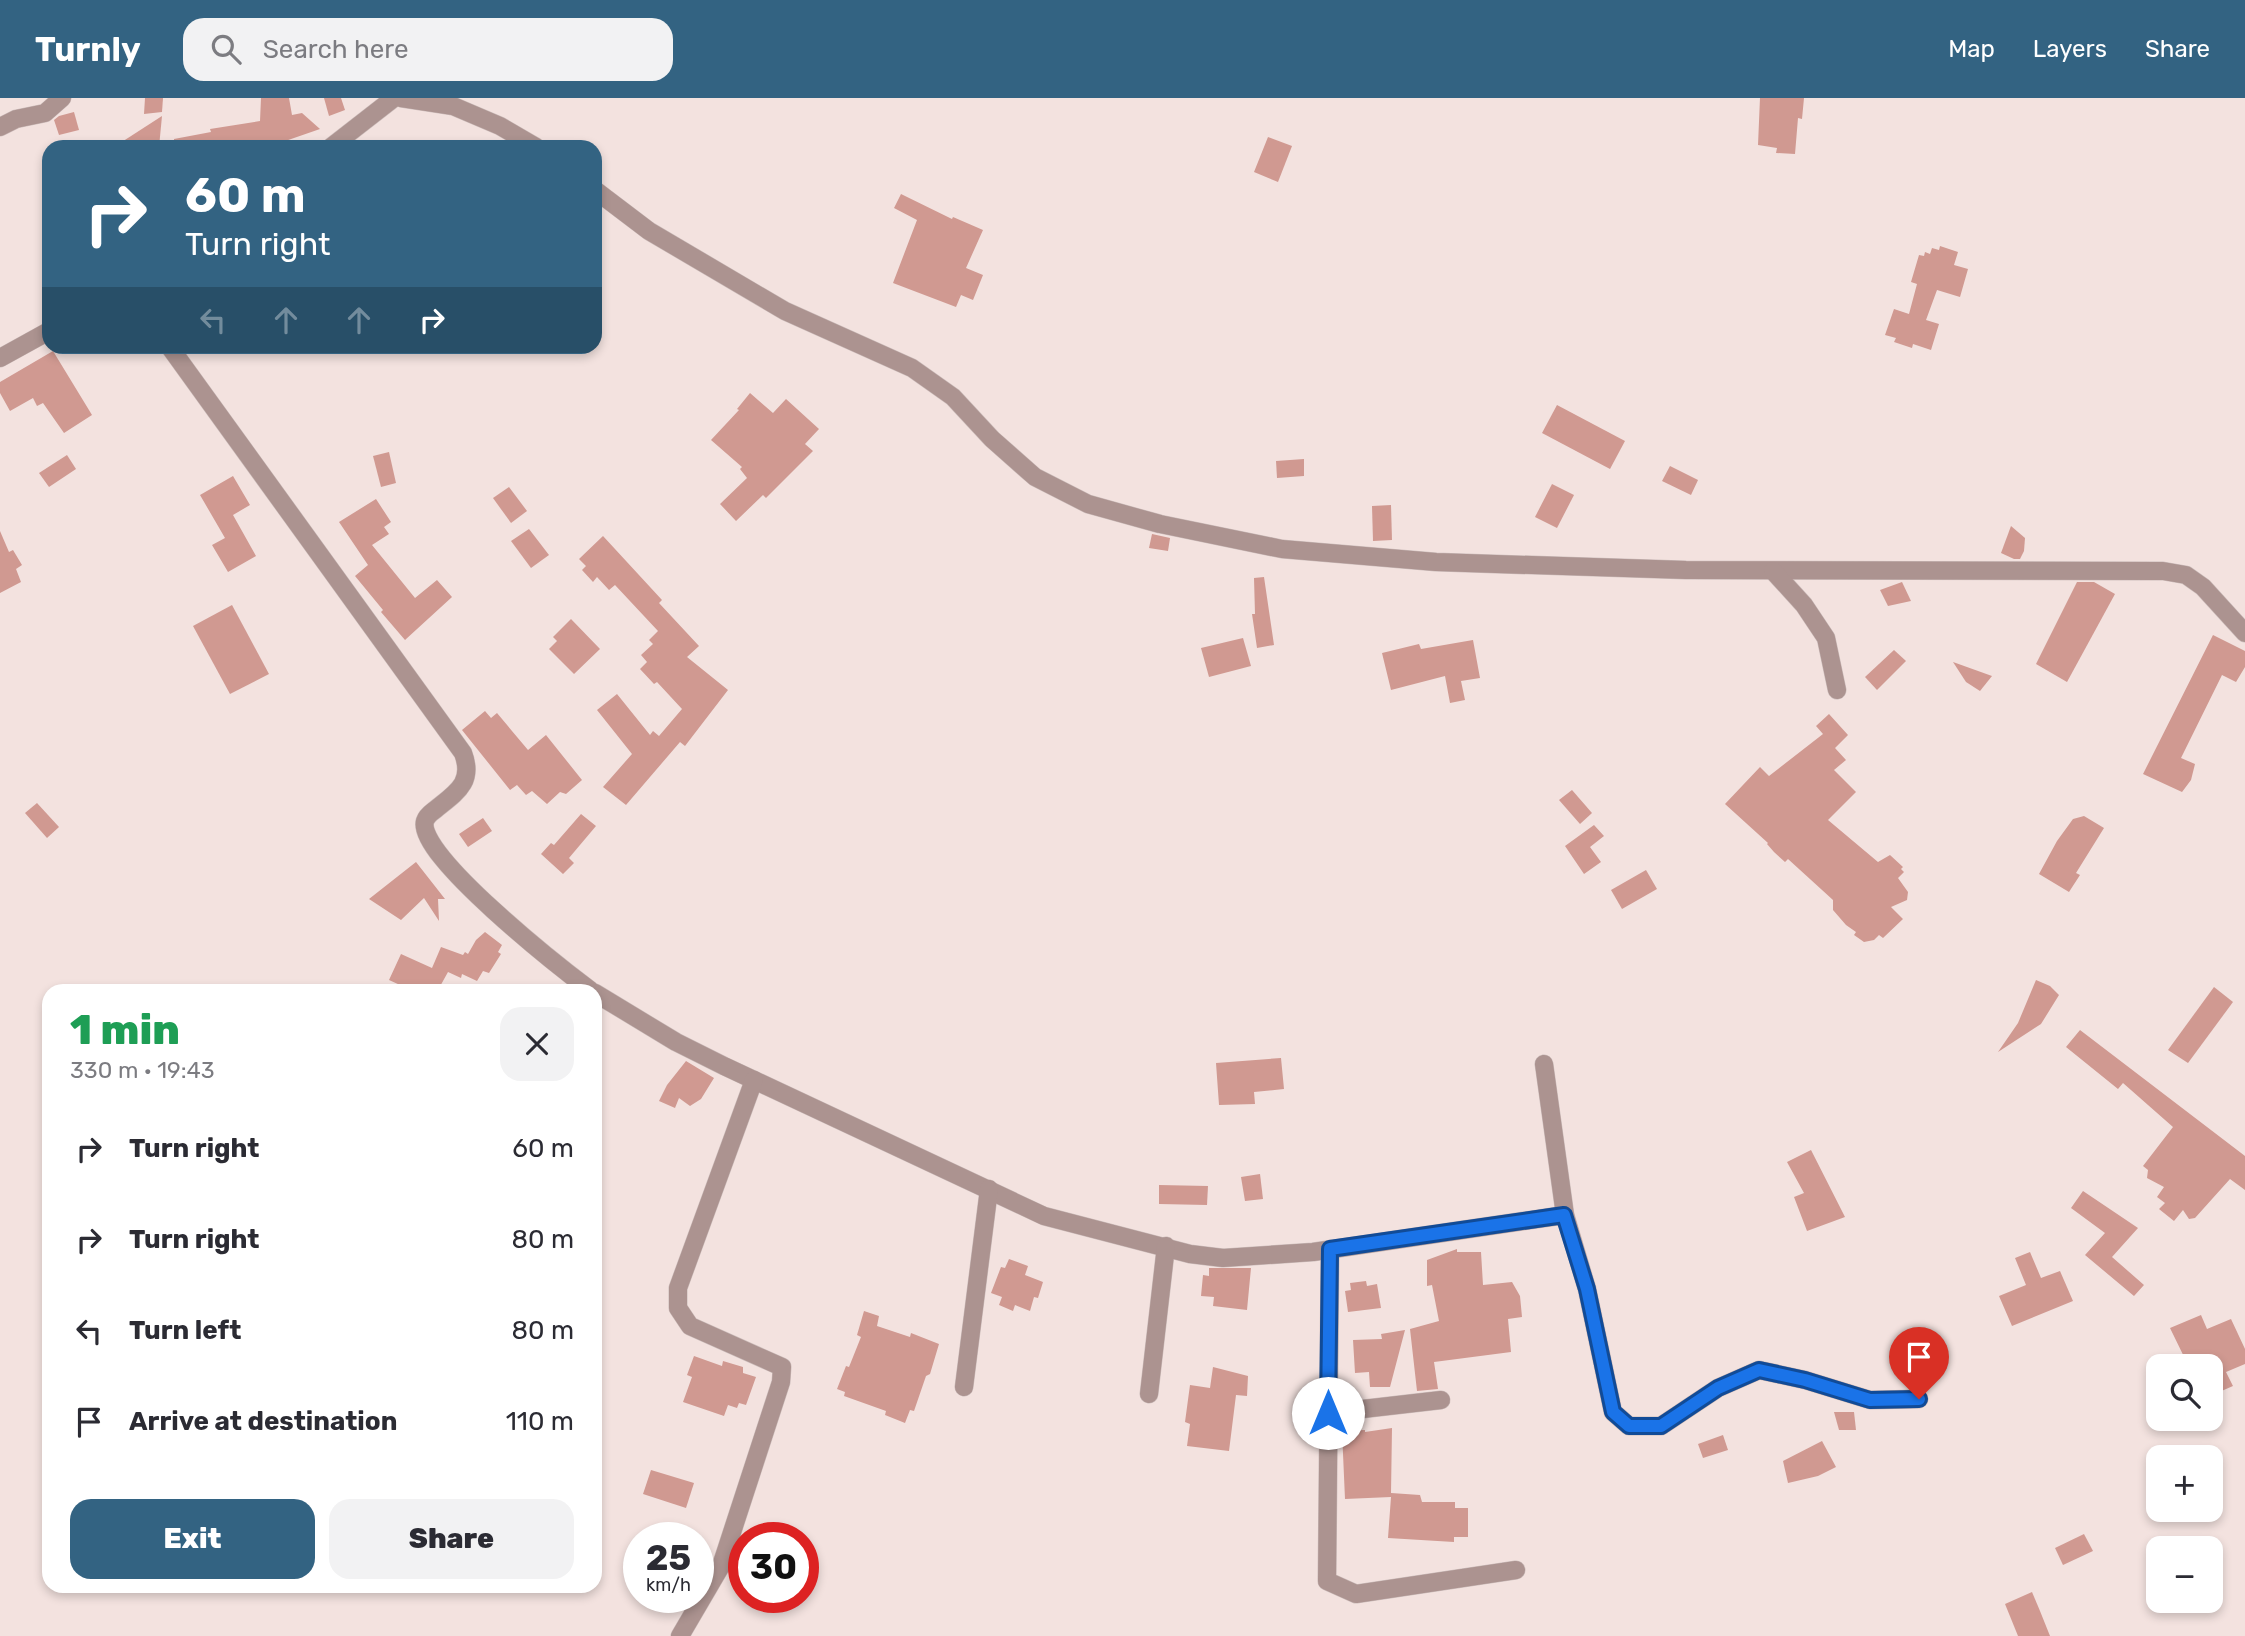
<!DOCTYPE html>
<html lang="en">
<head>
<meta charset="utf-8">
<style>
  body { margin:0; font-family:Rubik,sans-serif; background:#f2f2f3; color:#2b2b33; height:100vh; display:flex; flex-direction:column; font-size:26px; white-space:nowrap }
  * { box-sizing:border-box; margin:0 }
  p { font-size:23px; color:#7c7c81 }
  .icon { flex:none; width:38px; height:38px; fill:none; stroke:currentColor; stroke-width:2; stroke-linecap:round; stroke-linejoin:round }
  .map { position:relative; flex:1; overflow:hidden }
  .sheet { position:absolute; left:42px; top:886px; width:560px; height:609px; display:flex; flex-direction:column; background:#fff; border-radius:21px; box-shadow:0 4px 10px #0003 }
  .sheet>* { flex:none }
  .top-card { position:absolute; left:42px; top:42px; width:560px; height:214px; border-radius:21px; box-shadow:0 4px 10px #0003; background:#336382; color:#fff; overflow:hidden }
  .buttons { position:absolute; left:2146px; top:1256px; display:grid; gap:14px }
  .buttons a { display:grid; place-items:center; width:77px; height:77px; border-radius:14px; background:#fff; box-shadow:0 4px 10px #0003; font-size:35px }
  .speed { position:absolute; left:623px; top:1424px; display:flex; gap:14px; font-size:35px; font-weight:700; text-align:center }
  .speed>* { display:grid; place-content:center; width:91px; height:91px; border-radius:50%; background:#fff; box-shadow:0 4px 10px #0003; line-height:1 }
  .speed small { font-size:18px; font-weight:400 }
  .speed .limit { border:10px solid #d22; background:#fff; color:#111 }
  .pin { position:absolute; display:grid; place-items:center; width:60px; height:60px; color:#fff; margin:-72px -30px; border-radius:50% 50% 50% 0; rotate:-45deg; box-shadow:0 0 7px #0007 }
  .pin .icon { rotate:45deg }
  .me { position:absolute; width:77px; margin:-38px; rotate:0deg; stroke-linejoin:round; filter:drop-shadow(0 0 5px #0008) }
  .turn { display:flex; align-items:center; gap:24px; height:147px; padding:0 28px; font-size:32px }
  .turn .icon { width:91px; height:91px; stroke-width:2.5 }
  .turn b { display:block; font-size:49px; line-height:60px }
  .lanes { display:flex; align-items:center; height:66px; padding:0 28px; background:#0003; justify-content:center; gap:35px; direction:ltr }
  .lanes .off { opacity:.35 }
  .round { display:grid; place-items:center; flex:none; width:74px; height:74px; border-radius:21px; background:#f2f2f3 }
  .overview { display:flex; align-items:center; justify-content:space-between; height:119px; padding:0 28px }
  h1 { font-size:42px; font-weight:800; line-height:52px; color:#1e9e55 }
  .cta { display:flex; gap:14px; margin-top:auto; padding:14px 28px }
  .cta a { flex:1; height:80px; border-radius:21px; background:#336382; color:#fff; font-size:28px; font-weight:800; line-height:80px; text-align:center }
  .cta a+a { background:#f2f2f3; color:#2b2b33 }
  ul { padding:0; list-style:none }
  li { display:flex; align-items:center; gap:21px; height:91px; padding:0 28px }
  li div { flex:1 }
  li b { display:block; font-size:26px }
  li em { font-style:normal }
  header { display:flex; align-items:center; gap:42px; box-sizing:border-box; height:98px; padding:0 35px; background:#336382; color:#fff }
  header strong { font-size:33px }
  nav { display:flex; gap:38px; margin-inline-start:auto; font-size:24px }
  .search { width:490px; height:63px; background:#f2f2f3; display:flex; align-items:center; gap:18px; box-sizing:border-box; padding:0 24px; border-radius:21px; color:#7c7c81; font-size:26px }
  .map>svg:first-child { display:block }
  .building { fill:#d09991 }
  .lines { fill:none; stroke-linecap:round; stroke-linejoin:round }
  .minor-casing { stroke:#ccbdbb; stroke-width:19 }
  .tertiary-casing { stroke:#ccbdbb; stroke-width:19 }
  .minor { stroke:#ac9390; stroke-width:18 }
  .tertiary { stroke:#ac9390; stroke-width:18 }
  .route-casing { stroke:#114b97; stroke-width:18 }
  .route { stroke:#1a73e8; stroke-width:12 }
</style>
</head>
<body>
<header>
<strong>Turnly</strong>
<div class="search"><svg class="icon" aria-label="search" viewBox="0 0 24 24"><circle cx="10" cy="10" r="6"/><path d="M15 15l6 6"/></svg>Search here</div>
<nav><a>Map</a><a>Layers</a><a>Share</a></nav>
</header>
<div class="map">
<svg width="2245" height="1538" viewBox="0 0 2245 1538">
  <rect width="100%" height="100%" fill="#f3e2df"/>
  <g class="building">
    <path d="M145,0h18l-1,14 -18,2z"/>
    <path d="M261,0h28l3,17 10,-2 18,16 -52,18h-94v-8l37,-7 -1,-3 50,-8z"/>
    <path d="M324,0h17l4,12 -16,6z"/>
    <path d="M1760,0h44l-2,21 -4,-1 -3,36 -19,-1 1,-5 -19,-3z"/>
    <path d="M74,14l5,18 -20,5 -5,-15 5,-4z"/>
    <path d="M162,18l-3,31h-45z"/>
    <path d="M1268,39l24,9 -14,36 -24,-10z"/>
    <path d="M901,96l51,25 1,-2 30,13 -17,38 17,7 -10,25 -12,-5 -5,12 -63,-24 24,-63 -23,-12z"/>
    <path d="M1940,148l18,6 -4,13 14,4 -8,28 -23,-7 -11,30 13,4 -8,26 -18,-6 -1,4 -18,-6 2,-4 -11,-3 9,-26 15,5 8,-30 -6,-2 8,-27 5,1 1,-4 5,2 2,-6 7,2z"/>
    <path d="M53,253l39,64 -28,18 -21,-30 -6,3 -4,-8 -23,13 -10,-18v-11z"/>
    <path d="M750,295l23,20 13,-14 33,30 -14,15 8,7 -47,47 -3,-3 -27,26 -16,-17 27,-26 -7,-9 2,-2 -31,-27 28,-30 -2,-1z"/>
    <path d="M1557,307l68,36 -15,28 -68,-36z"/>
    <path d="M389,354l7,31 -15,4 -8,-31z"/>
    <path d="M67,357l9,14 -27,18 -10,-14z"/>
    <path d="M1304,361v17l-27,2 -1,-17z"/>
    <path d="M1670,368l28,14 -7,15 -29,-14z"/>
    <path d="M233,378l17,29 -17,10 23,41 -28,16 -16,-27 13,-7 -25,-43z"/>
    <path d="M1552,386l22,11 -17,33 -22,-11z"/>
    <path d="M509,389l18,24 -16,12 -18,-25z"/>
    <path d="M376,401l15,23 -7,5 5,7 -17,11 43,53 22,-18 15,17 -47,43 -24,-28 2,-2 -28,-34 13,-11 -29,-43z"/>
    <path d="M1391,407l1,35 -19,1 -1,-35z"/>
    <path d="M2011,428l14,12 -1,13 -4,8h-6l-13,-6z"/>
    <path d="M529,431l20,26 -18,13 -20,-27z"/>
    <path d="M0,433l9,21 4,-2 9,15 -6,4 5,13 -21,11z"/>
    <path d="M1152,436l18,4 -2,13 -19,-3z"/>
    <path d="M603,438l59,64 -3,3 40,43 -12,11 41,33 -43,56 -5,-4 -54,63 -23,-18 29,-33 -35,-44 20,-16 33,41 3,-4 6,5 23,-27 -25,-27 -3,2 -14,-15 7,-7 -6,-7 12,-11 -4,-4 9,-9 -43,-46 -6,5 -12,-13 -4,5 -11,-12 4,-4 -7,-7z"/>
    <path d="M1264,479l10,68 -17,3 -5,-34h3l-1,-36z"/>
    <path d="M1902,484l9,19 -23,5 -8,-16z"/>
    <path d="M2077,484h17l21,12 -48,88 -31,-18z"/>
    <path d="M232,507l37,69 -39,20 -37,-68z"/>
    <path d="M571,521l29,30 -26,25 -25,-25 8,-8 -4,-4z"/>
    <path d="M2213,537l32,16v16l-9,15 -14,-7 -41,83 14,6 -4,16 -9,12 -39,-18z"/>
    <path d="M1243,540l8,28 -42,11 -8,-29z"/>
    <path d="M1473,542l7,38 -19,3 4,19 -15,3 -5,-27 -54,14 -9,-37 37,-9 2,5z"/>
    <path d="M1894,552l12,11 -29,29 -12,-13z"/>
    <path d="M1953,564l39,14 -12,15 -14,-9z"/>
    <path d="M485,613l6,7 6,-5 31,37 18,-15 36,45 -16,14 -6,-2 -13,12 -15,-13 -6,4 -9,-10 -7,5 -48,-60z"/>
    <path d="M1829,616l19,21 -13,13 11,12 -12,10 22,22 -28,28 50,42 12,-7 13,12 -2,2 3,3 -6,6 10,14 -1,8 -16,7 12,12 -20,19 -4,-3 -5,5 -10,2 -10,-7 2,-3 -10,-7 -13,-15v-10l-45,-41 -3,3 -11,-10 -7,-8 1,-1 -43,-39 35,-37 9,9 54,-42 -7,-8z"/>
    <path d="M1572,692l20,23 -12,11 -21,-24z"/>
    <path d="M37,705l22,24 -12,11 -22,-25z"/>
    <path d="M581,716l15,12 -27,32 5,5 -11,11 -22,-20 10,-11 3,2z"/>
    <path d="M2084,718l20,12 -28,45 4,2 -11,17 -30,-18 18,-33 16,-22z"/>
    <path d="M483,720l9,13 -24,16 -9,-13z"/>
    <path d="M1594,727l10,11 -14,11 11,15 -17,12 -19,-28z"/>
    <path d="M416,764l29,37h-7l1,22 -15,-23 -23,22 -32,-21z"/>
    <path d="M1646,772l11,19 -35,20 -11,-19z"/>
    <path d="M485,834l17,13 -4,7 3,2 -12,19 -6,-2 -6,10 -15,-7 -1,4 -13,-6 -10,18h-27l-22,-10 12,-26 31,14 9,-21 22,8 2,-3 3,2 8,-14z"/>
    <path d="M2036,882l14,6 9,9 -18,29 -43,28 20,-29z"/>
    <path d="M2214,889l19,15 -45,61 -20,-13z"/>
    <path d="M2080,932l165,126v34l-15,-11 -35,39 -6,1 -6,-9 -9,11 -15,-12 6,-6 -8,-6 7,-10 -17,-9 1,-8 -5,-4 30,-39 -50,-44 -5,6 -52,-42z"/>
    <path d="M1281,960l3,31 -30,3 1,12 -36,1 -3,-42z"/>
    <path d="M686,963l28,17 -13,21 -11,7 -11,-8 -4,10 -16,-7 8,-16z"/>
    <path d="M1811,1052l34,67 -38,14 -13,-34 10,-4 -17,-31z"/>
    <path d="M1260,1076l3,25 -18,2 -4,-24z"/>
    <path d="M1159,1087l49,1 -1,19 -48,-1z"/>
    <path d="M2083,1093l55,37 -26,29 32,28 -10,11 -49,-41 20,-22 -34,-25z"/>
    <path d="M1457,1151v3h24l2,33 29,-3 8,14 2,21 -14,2 3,33 -77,10 4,27 -21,2 -7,-62 29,-8 -7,-36 -5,1v-26z"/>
    <path d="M2030,1154l11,26 19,-7 13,30 -61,25 -13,-30 27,-11 -11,-27z"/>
    <path d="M1009,1161l19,7 -3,9 18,7 -5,16 -4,-1 -4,14 -15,-6 -2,6 -14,-6 3,-8 -11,-4 10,-26 4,1z"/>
    <path d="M1209,1170h42l-4,42 -34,-4 1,-9 -13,-1 2,-21 6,1z"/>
    <path d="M1366,1183l1,5 10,-2 4,24 -33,4 -3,-21 6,-1 -1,-7z"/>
    <path d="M864,1213l15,5 -2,10 33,11 1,-4 28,11 -9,30 -4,2 -12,35 -4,-1 -5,13 -20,-8 1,-4 -42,-15 1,-4 -8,-3 9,-23 3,1 12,-30 -4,-2z"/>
    <path d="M2201,1217l6,14 24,-10 14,30v15l-19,8 7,14 -23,10v-29h-21l-19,-39z"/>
    <path d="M1405,1232l-15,57h-20l-1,-15 -14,1 -2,-33 29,-1 -1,-5z"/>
    <path d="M694,1258l28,10 1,-5 20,6v6l13,4 -10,28 -7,-2 -2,5 -9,-3 -4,11 -41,-14 9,-25 -5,-2z"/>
    <path d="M1213,1269l35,9 -1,20 -11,-1 -7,56 -42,-5 3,-22 -5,-2 5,-37 20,3z"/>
    <path d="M1834,1314h20l2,18h-17z"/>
    <path d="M1392,1330l-1,65 29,2 2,7h33v6h13v29h-14v5l-66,-4 3,-41 -46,2 -3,-68 23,-1v2z"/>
    <path d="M1723,1337l5,15 -25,8 -5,-14z"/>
    <path d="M1822,1343l14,26 -18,9 -30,7 -5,-22z"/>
    <path d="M651,1372l43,13 -8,25 -43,-14z"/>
    <path d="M2084,1436l9,17 -30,14 -8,-17z"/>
    <path d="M2032,1494l8,19 10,25h-32l-13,-32z"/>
  </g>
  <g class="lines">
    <defs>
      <g id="minor">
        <path d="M401,0l52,8 47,20 36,21"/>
        <path d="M0,29l16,-8 29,-6 17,-15"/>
        <path d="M595,92l54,41 136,80 127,57 41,29 39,42 43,38 53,27 72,20 122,25 154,13 250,8 477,1 23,4 17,12 42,46"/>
        <path d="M169,248l294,407c11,29 -6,39 -27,56 -5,4 -9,6 -11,12 -10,33 137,148 165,169"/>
        <path d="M1773,473l31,34 22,33 11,52"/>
        <path d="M595,895l81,49 48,24 320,150 146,38 33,4 90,-6 252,-37"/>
        <path d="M1544,966l21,151 22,74 26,123 16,14h32l57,-38 41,-18 46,10 65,20 49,-1"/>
        <path d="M1330,1151l-3,332 29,13 160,-24"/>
        <path d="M964,1289l25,-198"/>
        <path d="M1149,1296l17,-148"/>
        <path d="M1328,1315l113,-13"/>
        <path d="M680,1538l41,-70 60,-184 1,-15 -92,-41 -12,-18v-20l76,-208"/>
      </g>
      <g id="tertiary">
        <path d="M331,49l63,-49"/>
        <path d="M0,260l49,-27"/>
      </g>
    </defs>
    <use href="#minor" class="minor-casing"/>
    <use href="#tertiary" class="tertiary-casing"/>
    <use href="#minor" class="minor"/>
    <use href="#tertiary" class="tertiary"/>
  </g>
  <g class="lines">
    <defs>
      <path id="route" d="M1328,1315l2,-164 234,-34 23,74 26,123 16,14h32l57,-38 41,-18 46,10 65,20 49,-1"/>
    </defs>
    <use href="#route" class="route-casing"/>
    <use href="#route" class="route"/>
  </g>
</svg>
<div class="buttons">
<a><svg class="icon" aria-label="search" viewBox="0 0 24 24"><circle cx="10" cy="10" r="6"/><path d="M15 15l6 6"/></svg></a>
<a>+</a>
<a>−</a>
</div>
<div class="speed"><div>25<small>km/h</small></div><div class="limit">30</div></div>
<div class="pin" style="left:1919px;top:1301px;background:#d93025"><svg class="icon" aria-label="arrive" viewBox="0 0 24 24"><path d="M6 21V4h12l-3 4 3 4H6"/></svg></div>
<svg class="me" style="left:1328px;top:1315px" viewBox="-20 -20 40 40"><circle r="19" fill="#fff"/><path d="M0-13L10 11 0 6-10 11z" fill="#1a73e8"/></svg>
<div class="top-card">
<div class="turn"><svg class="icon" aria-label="right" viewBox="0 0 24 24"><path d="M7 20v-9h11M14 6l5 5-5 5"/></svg><div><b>60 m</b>Turn right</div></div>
<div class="lanes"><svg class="icon off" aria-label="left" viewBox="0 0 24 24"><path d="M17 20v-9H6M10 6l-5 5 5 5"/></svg><svg class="icon off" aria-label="ahead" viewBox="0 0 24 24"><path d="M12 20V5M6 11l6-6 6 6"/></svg><svg class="icon off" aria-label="ahead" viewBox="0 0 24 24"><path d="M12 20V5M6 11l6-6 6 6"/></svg><svg class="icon" aria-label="right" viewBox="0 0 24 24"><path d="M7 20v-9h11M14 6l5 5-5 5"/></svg></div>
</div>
<section class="sheet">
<div class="overview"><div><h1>1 min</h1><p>330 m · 19:43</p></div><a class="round"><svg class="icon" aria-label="close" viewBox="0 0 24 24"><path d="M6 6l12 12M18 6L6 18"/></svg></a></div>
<ul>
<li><svg class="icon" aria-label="right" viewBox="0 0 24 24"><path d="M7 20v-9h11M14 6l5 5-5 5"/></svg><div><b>Turn right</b></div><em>60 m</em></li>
<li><svg class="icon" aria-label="right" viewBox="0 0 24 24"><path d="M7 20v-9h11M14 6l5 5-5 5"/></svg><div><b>Turn right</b></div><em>80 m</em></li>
<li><svg class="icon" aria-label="left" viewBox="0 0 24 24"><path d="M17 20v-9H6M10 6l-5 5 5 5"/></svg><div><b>Turn left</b></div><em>80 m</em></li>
<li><svg class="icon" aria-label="arrive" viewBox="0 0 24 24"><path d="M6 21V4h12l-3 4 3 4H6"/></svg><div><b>Arrive at destination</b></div><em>110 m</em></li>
</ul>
<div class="cta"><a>Exit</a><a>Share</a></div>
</section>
</div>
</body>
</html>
